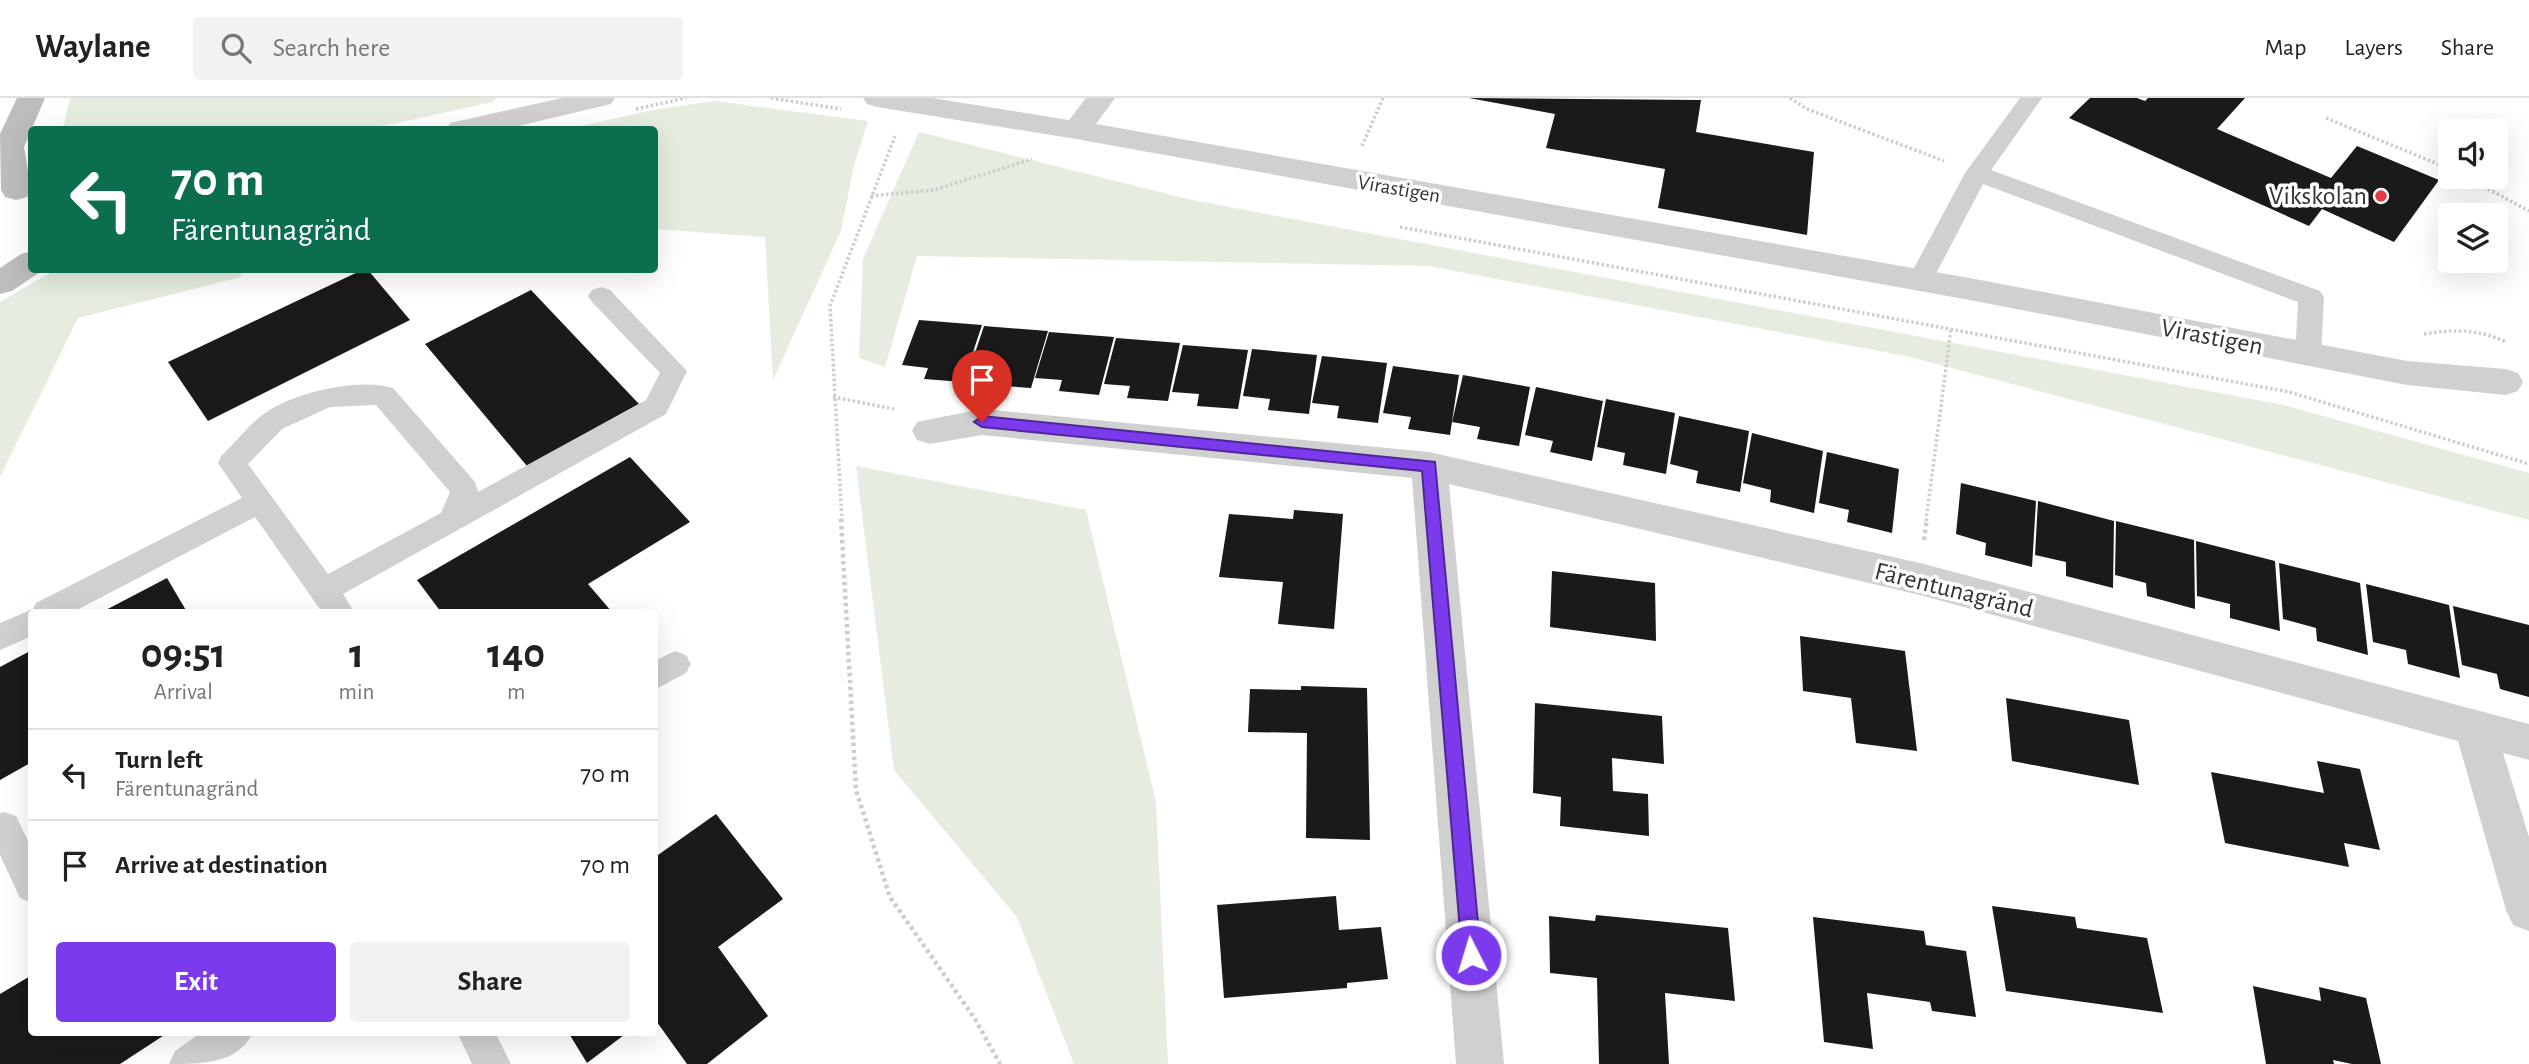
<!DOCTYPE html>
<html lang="en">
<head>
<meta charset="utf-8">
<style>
  body { margin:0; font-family:"Alegreya Sans",sans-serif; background:#f2f2f2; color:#222; height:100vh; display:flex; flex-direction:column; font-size:26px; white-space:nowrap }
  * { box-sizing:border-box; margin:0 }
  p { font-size:23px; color:#767676 }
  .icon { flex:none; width:38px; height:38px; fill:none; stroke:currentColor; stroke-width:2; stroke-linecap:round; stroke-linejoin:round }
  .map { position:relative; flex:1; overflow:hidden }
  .sheet { position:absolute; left:28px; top:511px; width:630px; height:427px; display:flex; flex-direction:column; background:#fff; border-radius:7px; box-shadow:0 7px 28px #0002 }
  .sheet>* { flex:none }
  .hud { position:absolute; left:28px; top:28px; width:630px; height:147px; border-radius:7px; box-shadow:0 7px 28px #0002; background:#0b6e4f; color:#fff; overflow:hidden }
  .controls { position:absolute; left:2438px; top:21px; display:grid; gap:14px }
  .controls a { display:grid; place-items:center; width:70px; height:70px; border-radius:7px; background:#fff; box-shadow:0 7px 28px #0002; font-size:35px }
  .pin { position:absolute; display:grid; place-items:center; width:60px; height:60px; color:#fff; margin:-72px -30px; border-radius:50% 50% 50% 0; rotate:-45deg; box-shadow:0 0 7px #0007 }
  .pin .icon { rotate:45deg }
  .me { position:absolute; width:77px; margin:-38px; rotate:355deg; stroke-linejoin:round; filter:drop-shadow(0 0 5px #0008) }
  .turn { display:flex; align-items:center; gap:24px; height:147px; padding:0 28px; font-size:32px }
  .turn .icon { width:91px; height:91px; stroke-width:2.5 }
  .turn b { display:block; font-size:49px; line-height:60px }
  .eta { display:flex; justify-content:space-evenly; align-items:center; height:119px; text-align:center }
  .eta b { font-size:42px; font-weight:600; line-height:49px }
  .cta { display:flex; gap:14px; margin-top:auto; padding:14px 28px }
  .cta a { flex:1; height:80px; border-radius:7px; background:#7c3aed; color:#fff; font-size:28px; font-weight:600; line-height:80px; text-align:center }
  .cta a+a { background:#f2f2f2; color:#222 }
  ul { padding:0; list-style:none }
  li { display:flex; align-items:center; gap:21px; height:91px; padding:0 28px; border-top:2px solid #e0e0e0 }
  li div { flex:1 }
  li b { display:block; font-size:26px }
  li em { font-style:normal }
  header { display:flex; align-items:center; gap:42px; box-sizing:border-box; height:98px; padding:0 35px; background:#fff; border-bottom:2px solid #e0e0e0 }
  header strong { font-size:33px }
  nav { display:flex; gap:38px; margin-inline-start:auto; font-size:24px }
  .search { width:490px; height:63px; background:#f2f2f2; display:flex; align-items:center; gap:18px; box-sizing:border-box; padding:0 24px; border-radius:7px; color:#767676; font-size:26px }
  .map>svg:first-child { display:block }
  .green { fill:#e6ecdf }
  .building { fill:#1a1a1a }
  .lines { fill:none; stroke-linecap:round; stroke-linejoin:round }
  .path-far1 { stroke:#cdcdcd; stroke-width:3.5; stroke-dasharray:2.5 2.5; stroke-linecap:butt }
  .path { stroke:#cdcdcd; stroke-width:4.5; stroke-dasharray:3.5 3.5; stroke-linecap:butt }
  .lane { fill:#d0d0d0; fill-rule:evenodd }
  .street { fill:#d0d0d0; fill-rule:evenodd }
  .secondary { fill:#bdbdbd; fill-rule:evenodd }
  .route { fill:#7c3aed; stroke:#51269a; stroke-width:2 }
  .poi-dot { fill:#e63946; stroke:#fff; stroke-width:2.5 }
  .labels { text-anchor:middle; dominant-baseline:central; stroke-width:7; stroke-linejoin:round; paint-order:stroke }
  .far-street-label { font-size:21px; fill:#333; stroke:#fff }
  .poi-label { font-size:26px; fill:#333; stroke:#fff; text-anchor:end }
  .street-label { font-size:26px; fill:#333; stroke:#fff }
</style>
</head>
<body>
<header>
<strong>Waylane</strong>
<div class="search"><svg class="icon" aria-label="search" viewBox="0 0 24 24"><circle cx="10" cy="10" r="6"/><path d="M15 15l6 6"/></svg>Search here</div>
<nav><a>Map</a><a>Layers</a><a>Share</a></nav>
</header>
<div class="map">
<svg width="2529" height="966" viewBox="0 0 2529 966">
  <rect width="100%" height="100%" fill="#fff"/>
  <g class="green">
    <path d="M70,0h427l-4,4 -124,27h-306z"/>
    <path d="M714,3l154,20 -14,44 -13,66 -68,149 -8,-143 -110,-8 -1,-99 -87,-1 91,-20z"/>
    <path d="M919,34l273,68 1091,205 246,68v47l-623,-164 -478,-90 -511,-10 -32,111 -26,-9 4,-99z"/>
    <path d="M55,172h187l-1,7 -163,41 -78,159v-175z"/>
    <path d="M856,368l230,44 70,292 12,262h-94l-57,-147 -123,-147z"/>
  </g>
  <g class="building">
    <path d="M1469,0l232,2 -5,32 118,20 -7,83 -149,-27 7,-39 -119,-21 9,-34z"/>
    <path d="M2090,0h47l8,3 3,-3h97l-28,31 114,49 26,-32 82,34 -45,62 -72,-33 -13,17 -240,-108z"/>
    <path d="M362,172h6l42,50 -202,101 -40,-59z"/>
    <path d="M531,192l108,114 -112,62 -102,-122z"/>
    <path d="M919,222l63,5 -19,57 -39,-3 4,-11 -26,-3z"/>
    <path d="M984,228l64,5 -17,57 -40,-3 4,-11 -26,-3z"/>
    <path d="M1049,234l65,5 -15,58 -40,-4 3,-11 -27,-2z"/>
    <path d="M1116,240l64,5 -12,58 -41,-3 3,-12 -26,-2z"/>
    <path d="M1183,247l65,5 -10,59 -41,-3 2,-12 -27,-2z"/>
    <path d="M1252,251l65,6 -8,59 -41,-4 2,-11 -27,-3z"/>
    <path d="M1322,258l65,7 -9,60 -41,-5 2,-12 -27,-3z"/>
    <path d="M1393,268l66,9 -9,60 -42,-6 3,-12 -28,-4z"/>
    <path d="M1463,277l67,12 -11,59 -42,-7 3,-12 -28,-5z"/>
    <path d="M1536,289l67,14 -11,60 -42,-9 3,-11 -28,-6z"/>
    <path d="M1606,301l69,14 -9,61 -43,-9 2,-12 -28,-6z"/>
    <path d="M1679,318l70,15 -9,61 -44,-9 2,-12 -28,-7z"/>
    <path d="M1752,335l71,18 -9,62 -44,-11 1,-12 -28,-7z"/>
    <path d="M1827,354l72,17 -7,64 -45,-11 2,-12 -30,-7z"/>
    <path d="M630,359l60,65 -102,62 24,28h-171l-24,-32z"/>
    <path d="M1961,385l75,18 -4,66 -47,-12 1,-12 -30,-9z"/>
    <path d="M2038,403l76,20 -1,67 -47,-12v-14l-31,-7z"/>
    <path d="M1294,412l49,4 -9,115 -56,-5 5,-42 -64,-5 10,-63 64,5z"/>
    <path d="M2116,423l78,19 1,69 -48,-13 -1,-13 -31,-8z"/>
    <path d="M2196,443l79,20 5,70 -50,-13v-14l-33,-8z"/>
    <path d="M2279,465l81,20 8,72 -51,-14 -1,-13 -33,-9z"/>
    <path d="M1552,473l103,12 1,58 -106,-14z"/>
    <path d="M167,480l20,34h-85z"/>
    <path d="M2366,486l83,21 11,73 -52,-14 -2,-14 -33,-8z"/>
    <path d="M2453,508l76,19v72l-29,-8 -3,-15 -35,-9z"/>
    <path d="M1800,538l105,15 12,100 -61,-8 -5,-45 -48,-7z"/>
    <path d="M32,552v112l-32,18v-113z"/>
    <path d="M1301,588l66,2 3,152 -64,-2 1,-105 -59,-1 2,-43 51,1z"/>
    <path d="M2006,600l123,22 10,65 -127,-24z"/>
    <path d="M1535,605l127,13 2,48 -52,-6 1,33 35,3 1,42 -89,-10 1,-29 -28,-4z"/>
    <path d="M2317,663l43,8 20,81 -36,-7 5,24 -124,-24 -14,-71 113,21z"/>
    <path d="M716,716l67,85 -65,48 50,69 -61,48h-20l-33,-46v-168l4,5z"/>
    <path d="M1336,798l3,34 42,-3 7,52 -41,4v5l-123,10 -7,-93z"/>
    <path d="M1992,808l83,11 2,11 70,10 16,75 -157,-22z"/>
    <path d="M1596,817l132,13 7,73 -70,-8 4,71h-70l-2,-86 -47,-5 -1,-57 46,5z"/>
    <path d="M1813,819l111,14 2,14 40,6 10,66 -44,-6 -2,-9 -63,-9 6,56 -49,-7z"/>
    <path d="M32,877v57h137l-49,32h-120v-70z"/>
    <path d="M2253,888l68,15 -2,-14 47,11 15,66h-29l-19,-4 1,4h-68z"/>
    <path d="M568,934h60l-41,31z"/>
  </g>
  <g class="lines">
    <g class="path-far1">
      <path d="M771,0l70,11"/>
      <path d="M1790,0l17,11 137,52"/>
      <path d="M636,11l50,-11"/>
      <path d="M2326,20l124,51"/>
      <path d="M1362,48l21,-48"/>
      <path d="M2466,79l63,34"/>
      <path d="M871,98l63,-6 98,-31"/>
      <path d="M1400,129l889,165 240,72"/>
      <path d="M2424,236c29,-5 55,-5 82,8"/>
      <path d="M833,299l61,12"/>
      <path d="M842,423l-12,-215 65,-170"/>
      <path d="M1926,423l25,-192"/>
    </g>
    <g class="path">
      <path d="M841,421l15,271 34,107 85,122 25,45"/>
      <path d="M1924,442l3,-21"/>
    </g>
    <g class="lane">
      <path d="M2020,0h22l-51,72 329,121 4,6 -3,59 -4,7 -9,2 -9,-2 -4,-7 3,-54 -315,-118 -54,103 -9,3 -9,-3 -4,-6 58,-108z"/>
      <path d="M601,189l9,3 77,81 -21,43 -323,180 11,18h-32l-67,-95 -182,95h-41v24l-32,14v-27l33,-14 3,-6 206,-105 -24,-35 4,-8c13,-12 25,-28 39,-39 29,-23 97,-39 132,-28l82,94 3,10 168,-92 14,-27 -68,-71 -4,-6 4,-6zM376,307l74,87 -9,21 -113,61 -80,-110 34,-35 48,-22z"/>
      <path d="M675,553l11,4 5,9 -5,9 -32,17v-29z"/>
      <path d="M4,714l12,4 16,33v54l-12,-5 -20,-43v-42z"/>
      <path d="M202,934h51c-15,32 -50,32 -84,32l6,-13z"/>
      <path d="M457,934h38l16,32h-39z"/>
    </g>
    <g class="street">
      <path d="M562,0h53l-4,6 -109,26h-56l4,-7z"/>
      <path d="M863,0h69l137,22 17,-22h29l-19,26 879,155 432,82 99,8 12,4 5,9 -5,9 -12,4 -99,-10 -432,-84 -899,-162 -199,-32 -10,-3z"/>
      <path d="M982,311l447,43 491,111 609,161v36l-26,-7 26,84v94l-16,-6 -7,-15 -48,-169 -538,-146 -471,-111 55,580h-48l-44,-586 -430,-43 -52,9 -13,-4 -5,-9 5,-9z"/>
    </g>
    <g class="secondary">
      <path d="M17,0h28l-21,49 7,43 -4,7 -11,3 -11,-3 -4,-7 -1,-56z"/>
      <path d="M32,153v19h11l-31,21 -12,3v-26l21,-14z"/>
    </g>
  </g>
  <path class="route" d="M982,318l453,46 46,493 -3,7 -7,2 -6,-2 -3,-7 -40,-484 -440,-44 -8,-5z"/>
  <circle class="poi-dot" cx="2381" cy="98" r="7"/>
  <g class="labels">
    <g class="far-street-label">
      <text transform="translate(1399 91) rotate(10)">Virastigen</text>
    </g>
    <g class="poi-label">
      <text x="2367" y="98">Vikskolan</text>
    </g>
    <g class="street-label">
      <text transform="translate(2212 239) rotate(11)">Virastigen</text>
      <text transform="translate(1954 492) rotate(14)">Färentunagränd</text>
    </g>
  </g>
</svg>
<div class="controls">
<a><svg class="icon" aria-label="sound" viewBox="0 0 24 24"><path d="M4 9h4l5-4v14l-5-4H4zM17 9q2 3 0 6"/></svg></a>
<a><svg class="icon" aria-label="layers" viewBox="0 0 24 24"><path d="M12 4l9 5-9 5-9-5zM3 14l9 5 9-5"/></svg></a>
</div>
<div class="pin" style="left:982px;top:324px;background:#d93025"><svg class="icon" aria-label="arrive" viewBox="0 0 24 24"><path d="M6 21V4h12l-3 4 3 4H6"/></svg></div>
<svg class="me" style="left:1471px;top:857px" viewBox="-20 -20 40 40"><circle r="17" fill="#7c3aed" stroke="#fff" stroke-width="3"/><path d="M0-11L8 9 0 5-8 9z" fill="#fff"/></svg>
<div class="hud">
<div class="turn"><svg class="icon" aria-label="left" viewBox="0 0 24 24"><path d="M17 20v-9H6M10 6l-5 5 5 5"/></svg><div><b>70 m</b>Färentunagränd</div></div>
</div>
<section class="sheet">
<div class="eta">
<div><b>09:51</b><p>Arrival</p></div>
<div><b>1</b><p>min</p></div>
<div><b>140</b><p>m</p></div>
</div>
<ul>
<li><svg class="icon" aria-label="left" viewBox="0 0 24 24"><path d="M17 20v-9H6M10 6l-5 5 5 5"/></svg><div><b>Turn left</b><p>Färentunagränd</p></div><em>70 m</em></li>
<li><svg class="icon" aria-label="arrive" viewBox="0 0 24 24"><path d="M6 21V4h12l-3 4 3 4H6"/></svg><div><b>Arrive at destination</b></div><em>70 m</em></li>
</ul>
<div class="cta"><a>Exit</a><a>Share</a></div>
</section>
</div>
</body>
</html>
